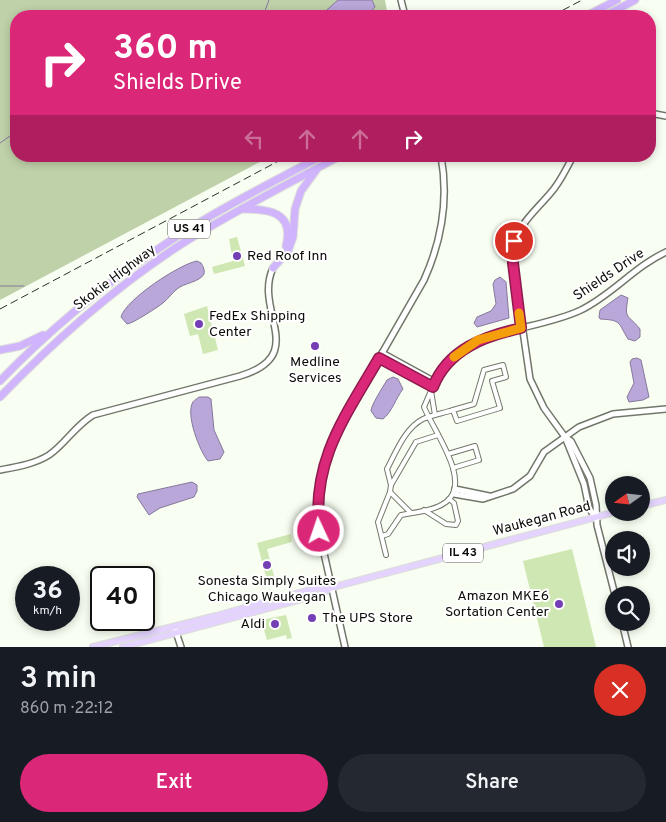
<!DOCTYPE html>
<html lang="en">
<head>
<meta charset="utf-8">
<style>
  body { margin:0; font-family:Overpass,sans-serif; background:#242831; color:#f1f3f6; height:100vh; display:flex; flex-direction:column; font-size:19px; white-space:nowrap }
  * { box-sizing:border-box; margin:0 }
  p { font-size:16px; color:#9ea1a6 }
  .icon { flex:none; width:28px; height:28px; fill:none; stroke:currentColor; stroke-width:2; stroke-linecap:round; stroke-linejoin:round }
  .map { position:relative; height:647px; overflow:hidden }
  .side { display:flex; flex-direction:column; background:#171b24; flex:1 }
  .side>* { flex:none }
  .banner { position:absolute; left:10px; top:10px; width:646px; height:152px; border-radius:20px; box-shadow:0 2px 8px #0003; background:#db2777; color:#fff; overflow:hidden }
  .needle { width:32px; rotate:255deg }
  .fabs { position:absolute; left:605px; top:476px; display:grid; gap:10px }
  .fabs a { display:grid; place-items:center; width:45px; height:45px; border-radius:50%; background:#171b24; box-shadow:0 2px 8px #0003; font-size:25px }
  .speed { position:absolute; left:15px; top:566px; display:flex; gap:10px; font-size:25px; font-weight:700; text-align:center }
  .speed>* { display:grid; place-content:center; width:65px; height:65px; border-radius:50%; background:#171b24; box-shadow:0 2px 8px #0003; line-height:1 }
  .speed small { font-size:12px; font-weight:400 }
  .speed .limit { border:2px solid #111; border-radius:8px; background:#fff; color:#111 }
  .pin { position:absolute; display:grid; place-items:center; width:42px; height:42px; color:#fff; margin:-21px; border:2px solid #fff; border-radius:50%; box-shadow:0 1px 5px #0007 }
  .me { position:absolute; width:55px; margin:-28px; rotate:357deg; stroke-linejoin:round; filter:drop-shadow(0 0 4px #0008) }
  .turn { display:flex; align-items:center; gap:18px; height:105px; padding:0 20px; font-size:22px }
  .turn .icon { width:65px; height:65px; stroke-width:2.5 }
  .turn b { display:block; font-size:35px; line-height:42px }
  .lanes { display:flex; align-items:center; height:48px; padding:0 20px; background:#0003; justify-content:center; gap:25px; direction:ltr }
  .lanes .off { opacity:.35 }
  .round { display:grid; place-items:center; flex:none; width:52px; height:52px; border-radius:26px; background:#242831 }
  .summary { display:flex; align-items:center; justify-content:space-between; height:85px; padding:0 20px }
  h1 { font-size:30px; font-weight:600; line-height:38px }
  .button { display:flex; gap:10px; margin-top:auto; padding:10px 20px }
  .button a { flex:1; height:58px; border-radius:30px; background:#db2777; color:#fff; font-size:20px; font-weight:600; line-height:58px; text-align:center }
  .button a+a { background:#242831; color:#f1f3f6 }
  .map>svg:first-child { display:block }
  .green { fill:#bfd1a9 }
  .water { fill:#b9a7da; stroke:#85789b }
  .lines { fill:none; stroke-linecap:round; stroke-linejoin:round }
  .stream { stroke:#85789b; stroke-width:1 }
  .building { fill:#cfe7b2 }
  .street-casing { stroke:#72776c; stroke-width:6 }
  .secondary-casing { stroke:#72776c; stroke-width:8 }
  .primary-casing { stroke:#dddddc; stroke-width:8 }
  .highway-casing { stroke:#dddddc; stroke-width:9 }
  .street { stroke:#fff; stroke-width:4 }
  .secondary { stroke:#fff; stroke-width:5 }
  .primary { stroke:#e3d3fe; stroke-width:5.5 }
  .highway { stroke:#d0b5fd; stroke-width:7 }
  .rail { stroke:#2e302b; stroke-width:1; stroke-dasharray:8 4; stroke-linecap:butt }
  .route-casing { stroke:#8e194d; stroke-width:12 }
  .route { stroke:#db2777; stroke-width:9 }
  .slow { stroke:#f59e0b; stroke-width:9 }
  .poi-dot { fill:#743eb4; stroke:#fff; stroke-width:2 }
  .labels { text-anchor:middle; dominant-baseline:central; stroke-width:4; stroke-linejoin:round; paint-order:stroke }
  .shield { fill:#fff; stroke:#545552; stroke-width:1 }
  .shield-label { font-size:12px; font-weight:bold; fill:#0b0c08 }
  .poi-label { font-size:14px; fill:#0b0c08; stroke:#fff; text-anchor:start }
  .street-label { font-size:14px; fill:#0b0c08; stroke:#fff }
</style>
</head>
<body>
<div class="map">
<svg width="666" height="647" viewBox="0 0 666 647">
  <rect width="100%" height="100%" fill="#f8fef1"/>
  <path class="green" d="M0,0h385l3,16h-372v140h255l-271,144z"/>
  <g class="water">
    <path d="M338,0h34l3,7 -8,9h-47z"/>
    <path d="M197,261l4,2c2,3 4,7 3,11 -4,8 -20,9 -27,15 -5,4 -9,10 -14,14 -5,4 -31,21 -36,21l-6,-7c5,-18 59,-53 76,-56z"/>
    <path d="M500,277l6,5 3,36 -32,9 -3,-4 3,-6 14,-6 5,-7 -3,-20 2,-4z"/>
    <path d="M621,295l7,3c-4,22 0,16 12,31v8l-5,4 -7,-2c-10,-16 -6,-19 -28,-20l-1,-2 1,-7z"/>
    <path d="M637,358l4,2 8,37 -6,3 -14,2 -2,-5 7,-14 -4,-21 2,-3z"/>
    <path d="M393,377l5,2 5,10c-7,9 -11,23 -20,30l-7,-1 -5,-7c0,-6 12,-24 16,-31z"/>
    <path d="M199,397h9l3,2 3,31 10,22 -4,7 -12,2c-8,-9 -23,-47 -15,-59 0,-1 5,-4 6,-5z"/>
    <path d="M192,482l5,3v6l-3,6 -34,11 -11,7 -12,-18 1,-3z"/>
    <path d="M146,570l4,3 -3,13 3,33 -21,7h-13l-3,-6h31v-42l-4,-1z"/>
  </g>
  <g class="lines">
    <g class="stream">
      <path d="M263,16l6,-16"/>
      <path d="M0,143l16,-11"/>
      <path d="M0,286h24"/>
    </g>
  </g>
  <g class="building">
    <path d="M237,237l8,29 -31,8 -2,-7 21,-6 -4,-22z"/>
    <path d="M207,306l11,44 -15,4 -5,-20 -8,2 -6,-22z"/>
    <path d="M291,534l1,8 -25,7 8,31h-8l-10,-37z"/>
    <path d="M572,549l24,98h-52l-21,-86z"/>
    <path d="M286,615l6,23 -5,1 -1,-4 -19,5 -6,-20z"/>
  </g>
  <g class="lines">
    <defs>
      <g id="street">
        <path d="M503,365l3,12 -14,4 8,27 -43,13 -4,-11 21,-6 10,-34z"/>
        <path d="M431,391l4,24"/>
        <path d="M448,454l27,-8 4,14 -26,8"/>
        <path d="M391,485l25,-43 22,-7"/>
        <path d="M390,492l21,21"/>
        <path d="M424,510l22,14 10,1 2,-4 -4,-18 -5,-4"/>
        <path d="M382,536l6,-2 13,-19c15,-3 33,-4 45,-13 27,-20 -13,-72 -22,-95l9,-21"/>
        <path d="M386,555l-8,-33 12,-30 1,-7 -4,-16c9,-17 18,-41 36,-50 9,-4 21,-6 30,-9"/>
      </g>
      <g id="secondary">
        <path d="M401,0l4,16"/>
        <path d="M650,113l16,3"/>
        <path d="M573,156c-6,12 -12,24 -20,34 -20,25 -42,37 -40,73l17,116 14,29 21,29 6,4 19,37 6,27 1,20 18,70"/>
        <path d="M382,353l53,29c30,-57 95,-48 146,-72 31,-15 53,-43 85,-58"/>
        <path d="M379,358l54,29"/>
        <path d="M565,437l19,47 5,24 6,9"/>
        <path d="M0,470c16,-3 35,-6 49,-15 16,-11 26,-29 44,-40l147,-39c70,-21 13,-65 33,-108"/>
        <path d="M455,489l34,7"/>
        <path d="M454,494l29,5 30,-10 17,-13 14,-24 35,-25 34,-13 53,-5"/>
        <path d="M622,622l6,25"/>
        <path d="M175,629l6,18"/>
        <path d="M345,647l-26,-116c-3,-36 2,-69 19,-101l86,-150c18,-40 25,-80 17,-124"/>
      </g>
      <g id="primary">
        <path d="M641,506l25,-6"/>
        <path d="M93,647l123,-31 101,-28h13l285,-76"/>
        <path d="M123,647l198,-53 9,-6"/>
      </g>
      <g id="highway">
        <path d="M586,16l31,-16"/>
        <path d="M605,16l30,-16"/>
        <path d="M242,209c25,0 53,2 44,37"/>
        <path d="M273,268l15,-17 5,-14 2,-28 6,-18 16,-22"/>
        <path d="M0,350l20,-4 23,-11"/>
        <path d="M0,381c57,-59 122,-111 192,-154 42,-26 86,-48 130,-71"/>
        <path d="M0,397c55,-57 114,-109 180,-152 52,-33 106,-60 160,-89"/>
      </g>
    </defs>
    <use href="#street" class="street-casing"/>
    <use href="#secondary" class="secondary-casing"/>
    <use href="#primary" class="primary-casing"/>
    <use href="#highway" class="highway-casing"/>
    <use href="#street" class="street"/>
    <use href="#secondary" class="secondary"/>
    <use href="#primary" class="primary"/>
    <use href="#highway" class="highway"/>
    <g class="rail">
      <path d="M552,16l30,-16"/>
      <path d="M0,309l288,-153"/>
    </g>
  </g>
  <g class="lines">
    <defs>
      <path id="route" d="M319,531c-7,-72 26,-114 60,-173l54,29c15,-38 52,-51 88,-59l-8,-65 1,-22"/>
    </defs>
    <use href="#route" class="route-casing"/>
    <use href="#route" class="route"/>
    <path class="slow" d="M454,357l24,-17 43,-12 -2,-15"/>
  </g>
  <g class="poi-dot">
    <circle cx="237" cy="256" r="5"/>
    <circle cx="199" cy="324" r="5"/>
    <circle cx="315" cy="346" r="5"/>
    <circle cx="267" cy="565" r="5"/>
    <circle cx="559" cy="604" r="5"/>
    <circle cx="312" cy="618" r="5"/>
    <circle cx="275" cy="624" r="5"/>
  </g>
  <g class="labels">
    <g class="shield">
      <rect x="168" y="219.5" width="42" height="19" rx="4"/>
      <rect x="443" y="543.5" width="40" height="19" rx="4"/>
    </g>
    <g class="shield-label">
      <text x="189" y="229">US 41</text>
      <text x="463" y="553">IL 43</text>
    </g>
    <g class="poi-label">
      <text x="247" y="256">Red Roof Inn</text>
      <text x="209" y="316">FedEx Shipping<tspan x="209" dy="16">Center</tspan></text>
      <text x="315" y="362" text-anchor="middle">Medline<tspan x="315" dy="16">Services</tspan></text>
      <text x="267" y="581" text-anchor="middle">Sonesta Simply Suites<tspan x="267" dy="16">Chicago Waukegan</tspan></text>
      <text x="549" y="596" text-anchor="end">Amazon MKE6<tspan x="549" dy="16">Sortation Center</tspan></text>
      <text x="322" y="618">The UPS Store</text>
      <text x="265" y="624" text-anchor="end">Aldi</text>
    </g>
    <g class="street-label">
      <text transform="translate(609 275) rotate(-34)">Shields Drive</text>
      <text transform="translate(115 278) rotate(-37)">Skokie Highway</text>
      <text transform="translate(542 519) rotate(-15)">Waukegan Road</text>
    </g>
  </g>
</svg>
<div class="fabs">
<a><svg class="needle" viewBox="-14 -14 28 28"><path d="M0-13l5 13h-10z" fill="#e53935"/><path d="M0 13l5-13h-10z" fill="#9ea1a6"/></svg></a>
<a><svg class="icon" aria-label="sound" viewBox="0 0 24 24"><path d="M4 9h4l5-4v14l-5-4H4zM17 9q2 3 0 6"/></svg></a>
<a><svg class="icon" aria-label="search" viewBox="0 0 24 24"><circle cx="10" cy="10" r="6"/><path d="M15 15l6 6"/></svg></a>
</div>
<div class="speed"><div>36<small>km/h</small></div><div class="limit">40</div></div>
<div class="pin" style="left:514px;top:241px;background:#d93025"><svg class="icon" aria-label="arrive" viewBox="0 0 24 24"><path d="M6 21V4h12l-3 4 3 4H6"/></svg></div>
<svg class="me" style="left:319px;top:531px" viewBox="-20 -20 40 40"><circle r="17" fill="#db2777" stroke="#fff" stroke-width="3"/><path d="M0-11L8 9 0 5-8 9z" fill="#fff"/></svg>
<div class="banner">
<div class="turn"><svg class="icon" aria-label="right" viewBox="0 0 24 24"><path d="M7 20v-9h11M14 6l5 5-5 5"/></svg><div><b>360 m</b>Shields Drive</div></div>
<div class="lanes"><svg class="icon off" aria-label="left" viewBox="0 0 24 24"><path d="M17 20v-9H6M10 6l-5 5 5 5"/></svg><svg class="icon off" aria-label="ahead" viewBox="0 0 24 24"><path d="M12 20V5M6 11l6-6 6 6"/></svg><svg class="icon off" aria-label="ahead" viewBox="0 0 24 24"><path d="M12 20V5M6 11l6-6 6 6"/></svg><svg class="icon" aria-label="right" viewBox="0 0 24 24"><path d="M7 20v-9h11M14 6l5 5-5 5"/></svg></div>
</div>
</div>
<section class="side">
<div class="summary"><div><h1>3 min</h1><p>860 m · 22:12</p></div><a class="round" style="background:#d93025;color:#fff"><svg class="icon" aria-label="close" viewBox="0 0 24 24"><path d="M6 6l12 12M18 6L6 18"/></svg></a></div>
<div class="button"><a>Exit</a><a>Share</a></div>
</section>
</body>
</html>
